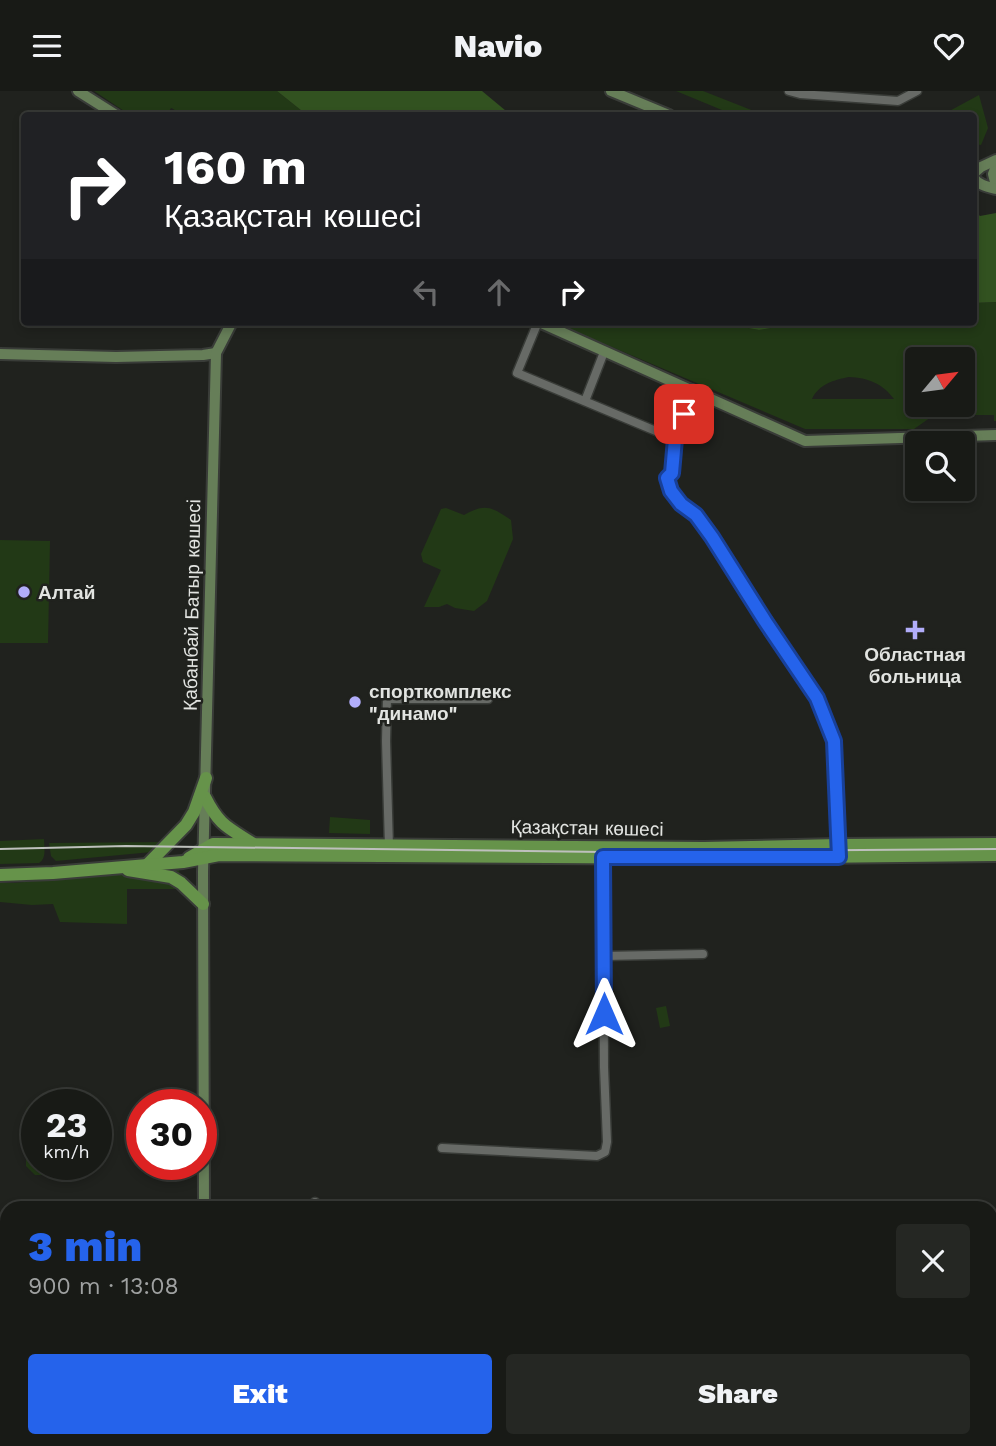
<!DOCTYPE html>
<html lang="en">
<head>
<meta charset="utf-8">
<style>
  body { margin:0; font-family:"Work Sans",sans-serif; background:#252723; color:#f1f3f6; height:100vh; display:flex; flex-direction:column; font-size:26px; white-space:nowrap }
  * { box-sizing:border-box; margin:0 }
  p { font-size:23px; color:#9fa1a1 }
  .icon { flex:none; width:38px; height:38px; fill:none; stroke:currentColor; stroke-width:2; stroke-linecap:round; stroke-linejoin:round }
  .map { position:relative; flex:1; overflow:hidden }
  .sheet { position:absolute; left:0px; top:1110px; width:998px; height:247px; display:flex; flex-direction:column; background:#181a16; border-radius:21px 21px 0 0; box-shadow:0 4px 10px #0003,0 0 0 2px #363835 }
  .sheet>* { flex:none }
  .hud { position:absolute; left:21px; top:21px; width:956px; height:214px; border-radius:7px; box-shadow:0 4px 10px #0003,0 0 0 2px #363835; background:#202124; color:#fff; overflow:hidden }
  .needle { width:46px; rotate:61deg }
  .buttons { position:absolute; left:905px; top:256px; display:grid; gap:14px }
  .buttons a { display:grid; place-items:center; width:70px; height:70px; border-radius:7px; background:#181a16; box-shadow:0 4px 10px #0003,0 0 0 2px #363835; font-size:35px }
  .speed { position:absolute; left:21px; top:998px; display:flex; gap:14px; font-size:35px; font-weight:700; text-align:center }
  .speed>* { display:grid; place-content:center; width:91px; height:91px; border-radius:50%; background:#181a16; box-shadow:0 4px 10px #0003,0 0 0 2px #363835; line-height:1 }
  .speed small { font-size:18px; font-weight:400 }
  .speed .limit { border:10px solid #d22; background:#fff; color:#111 }
  .pin { position:absolute; display:grid; place-items:center; width:60px; height:60px; color:#fff; margin:-30px; border-radius:14px; box-shadow:0 4px 10px #0006 }
  .me { position:absolute; width:77px; margin:-38px; rotate:0deg; stroke-linejoin:round; filter:drop-shadow(0 0 5px #0008) }
  .turn { display:flex; align-items:center; gap:24px; height:147px; padding:0 28px; font-size:32px }
  .turn .icon { width:91px; height:91px; stroke-width:2.5 }
  .turn b { display:block; font-size:49px; line-height:60px }
  .lanes { display:flex; align-items:center; height:66px; padding:0 28px; background:#0003; justify-content:center; gap:35px; direction:ltr }
  .lanes .off { opacity:.35 }
  .round { display:grid; place-items:center; flex:none; width:74px; height:74px; border-radius:7px; background:#252723 }
  .summary { display:flex; align-items:center; justify-content:space-between; height:119px; padding:0 28px }
  h1 { font-size:42px; font-weight:800; line-height:52px; color:#2563eb }
  .primary-button { display:flex; gap:14px; margin-top:auto; padding:14px 28px }
  .primary-button a { flex:1; height:80px; border-radius:7px; background:#2563eb; color:#fff; font-size:28px; font-weight:800; line-height:80px; text-align:center }
  .primary-button a+a { background:#252723; color:#f1f3f6 }
  header { display:flex; justify-content:space-between; align-items:center; height:91px; padding:0 28px; background:#181a16; font-size:32px; font-weight:800 }
  .map>svg:first-child { display:block }
  .green { fill:#223916; fill-rule:evenodd }
  .water { fill:#325220 }
  .lines { fill:none; stroke-linecap:round; stroke-linejoin:round }
  .street-casing { stroke:#393c38; stroke-width:11 }
  .secondary-casing { stroke:#393c38; stroke-width:14 }
  .primary-casing { stroke:#393c38; stroke-width:16 }
  .street { stroke:#676a66; stroke-width:8 }
  .secondary { stroke:#667e58; stroke-width:10 }
  .primary { stroke:#66934a; stroke-width:12 }
  .tram { stroke:#bec0bd; stroke-width:2 }
  .route-casing { stroke:#184099; stroke-width:18 }
  .route { stroke:#2563eb; stroke-width:12 }
  .poi-dot { fill:#b1adfa; stroke:#20221e; stroke-width:2.5 }
  .labels { text-anchor:middle; dominant-baseline:central; stroke-width:5; stroke-linejoin:round; paint-order:stroke }
  .poi-label { font-size:19px; font-weight:bold; fill:#e2e4e1; stroke:#20221e; text-anchor:start }
  .street-label { font-size:19px; fill:#e2e4e1; stroke:#20221e }
</style>
</head>
<body>
<header><svg class="icon" aria-label="menu" viewBox="0 0 24 24"><path d="M4 6h16M4 12h16M4 18h16"/></svg>Navio<svg class="icon" aria-label="heart" viewBox="0 0 24 24"><path d="M12 20l-8-8c-3-5 5-10 8-4 3-6 11-1 8 4z"/></svg></header>
<div class="map">
<svg width="996" height="1355" viewBox="0 0 996 1355">
  <rect width="100%" height="100%" fill="#20221e"/>
  <g class="green">
    <path d="M94,0h183l30,24h-97c-12,-9 -11,0 -22,0 -5,1 -12,-5 -17,-7l-4,7h-37z"/>
    <path d="M676,0h27l61,24h-30z"/>
    <path d="M979,4l9,33 -7,17 -8,-1v-29h-31z"/>
    <path d="M996,211v119h-2v-6h-60l-20,14h-109l-252,-107h164l42,8 48,-8h166v-19zM917,268h45v45h-45zM849,286c19,1 33,6 45,22h-82c7,-15 22,-19 37,-22z"/>
    <path d="M446,417l18,7c21,-12 28,-8 47,5l2,19 -26,62 -13,10 -19,-3 -8,-4 -8,3h-15l17,-37 -18,-8 -2,-8 20,-45z"/>
    <path d="M0,449l50,1 -2,102h-48z"/>
    <path d="M330,726l40,3v14l-41,-1z"/>
    <path d="M44,748c0,9 3,19 -5,24l-39,1v-23z"/>
    <path d="M169,751l-17,10 -96,9 -5,-5 -2,-13z"/>
    <path d="M174,776l5,3 3,19h-55v35l-67,-2 -7,-18 -21,1 -32,-3v-19h14z"/>
    <path d="M666,915l4,20 -10,2 -4,-20z"/>
    <path d="M37,1008l18,1 3,4h-21v60h26c-7,11 -16,11 -28,11l-9,-9v-57z"/>
  </g>
  <g class="water">
    <path d="M277,0h205l29,24h-204z"/>
    <path d="M973,118l7,7 16,-3v89l-23,1z"/>
    <path d="M717,231h90l-48,8z"/>
  </g>
  <g class="lines">
    <defs>
      <g id="street">
        <path d="M789,0l11,3 98,7 19,-10"/>
        <path d="M538,231l-21,51 158,66"/>
        <path d="M585,310l19,-49"/>
        <path d="M389,756l-3,-106 1,-42h101"/>
        <path d="M604,865l99,-2"/>
        <path d="M442,1057l155,8 8,-4 2,-10 -3,-75 -1,-214"/>
        <path d="M315,1111v5"/>
      </g>
      <g id="secondary">
        <path d="M78,0l38,24"/>
        <path d="M611,0l58,24"/>
        <path d="M996,75l-3,8 3,12"/>
        <path d="M973,83l8,-7 15,-7"/>
        <path d="M973,86c5,8 15,10 23,12"/>
        <path d="M539,231l266,119 191,-6"/>
        <path d="M0,263l116,3 87,-2 13,-2"/>
        <path d="M692,299l-17,49 -3,34 -5,5 4,13 10,13 15,11 16,22 53,84 52,77 17,43 4,104"/>
        <path d="M204,1116l-1,-335 13,-519 16,-31"/>
        <path d="M204,1349v6"/>
      </g>
      <g id="primary">
        <path d="M205,706c14,28 22,30 47,46"/>
        <path d="M189,767l24,-14 491,4 134,-3 158,-1"/>
        <path d="M148,773l38,-39 8,-13 12,-34"/>
        <path d="M128,779l43,7 10,6 22,21"/>
        <path d="M0,784l53,-2 130,-11 36,-7 486,3 291,-3"/>
      </g>
    </defs>
    <use href="#street" class="street-casing"/>
    <use href="#secondary" class="secondary-casing"/>
    <use href="#primary" class="primary-casing"/>
    <use href="#street" class="street"/>
    <use href="#secondary" class="secondary"/>
    <use href="#primary" class="primary"/>
    <path class="tram" d="M0,758l126,-3 477,6 393,-3"/>
  </g>
  <g class="lines">
    <defs>
      <path id="route" d="M604,923l-1,-157h236l-5,-116 -17,-43 -52,-77 -53,-84 -16,-22 -15,-11 -10,-13 -4,-13 5,-5 3,-34 9,-25"/>
    </defs>
    <use href="#route" class="route-casing"/>
    <use href="#route" class="route"/>
  </g>
  <g class="poi-dot">
    <circle cx="24" cy="501" r="7"/>
    <path d="M911.5 528.5h7v7h7v7h-7v7h-7v-7h-7v-7h7z"/>
    <circle cx="355" cy="611" r="7"/>
  </g>
  <g class="labels">
    <g class="poi-label">
      <text x="38" y="501">Алтай</text>
      <text x="915" y="563" text-anchor="middle">Областная<tspan x="915" dy="22">больница</tspan></text>
      <text x="369" y="600">спорткомплекс<tspan x="369" dy="22">"динамо"</tspan></text>
    </g>
    <g class="street-label">
      <text transform="translate(192 514) rotate(-89)">Қабанбай Батыр көшесі</text>
      <text transform="translate(587 737) rotate(1)">Қазақстан көшесі</text>
    </g>
  </g>
</svg>
<div class="buttons">
<a><svg class="needle" viewBox="-14 -14 28 28"><path d="M0-13l5 13h-10z" fill="#e53935"/><path d="M0 13l5-13h-10z" fill="#9fa1a1"/></svg></a>
<a><svg class="icon" aria-label="search" viewBox="0 0 24 24"><circle cx="10" cy="10" r="6"/><path d="M15 15l6 6"/></svg></a>
</div>
<div class="speed"><div>23<small>km/h</small></div><div class="limit">30</div></div>
<div class="pin" style="left:684px;top:323px;background:#d93025"><svg class="icon" aria-label="arrive" viewBox="0 0 24 24"><path d="M6 21V4h12l-3 4 3 4H6"/></svg></div>
<svg class="me" style="left:604px;top:923px" viewBox="-20 -20 40 40"><path d="M0-17L14 15 0 8-14 15z" fill="#2563eb" stroke="#fff" stroke-width="4"/></svg>
<div class="hud">
<div class="turn"><svg class="icon" aria-label="right" viewBox="0 0 24 24"><path d="M7 20v-9h11M14 6l5 5-5 5"/></svg><div><b>160 m</b>Қазақстан көшесі</div></div>
<div class="lanes"><svg class="icon off" aria-label="left" viewBox="0 0 24 24"><path d="M17 20v-9H6M10 6l-5 5 5 5"/></svg><svg class="icon off" aria-label="ahead" viewBox="0 0 24 24"><path d="M12 20V5M6 11l6-6 6 6"/></svg><svg class="icon" aria-label="right" viewBox="0 0 24 24"><path d="M7 20v-9h11M14 6l5 5-5 5"/></svg></div>
</div>
<section class="sheet">
<div class="summary"><div><h1>3 min</h1><p>900 m · 13:08</p></div><a class="round"><svg class="icon" aria-label="close" viewBox="0 0 24 24"><path d="M6 6l12 12M18 6L6 18"/></svg></a></div>
<div class="primary-button"><a>Exit</a><a>Share</a></div>
</section>
</div>
</body>
</html>
